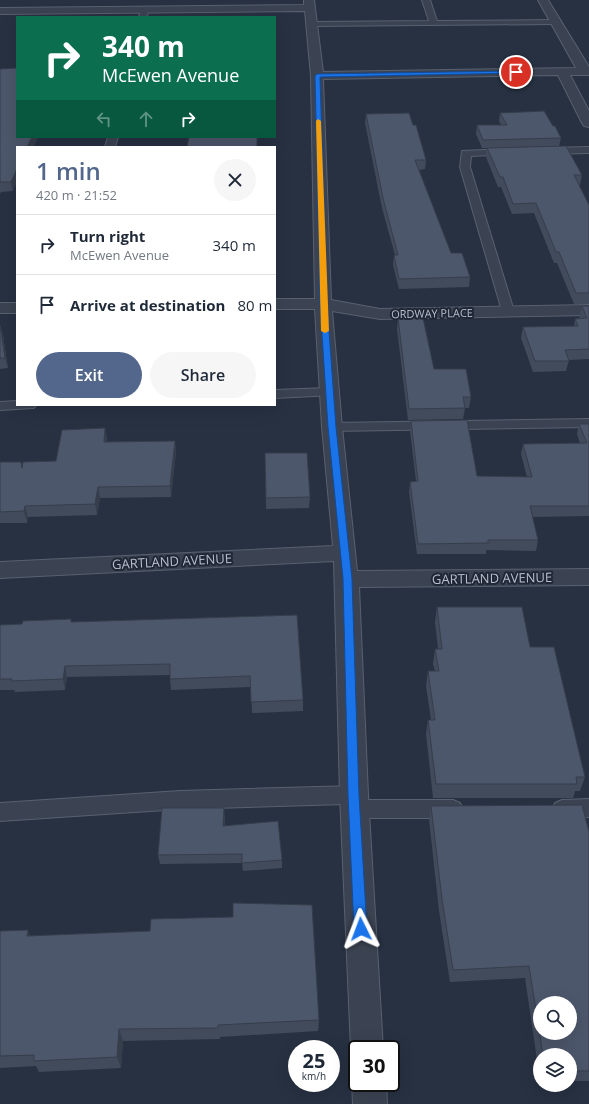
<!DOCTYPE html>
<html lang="en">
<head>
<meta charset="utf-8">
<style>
  body { margin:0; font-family:"Open Sans",sans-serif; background:#f6f6f7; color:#1f2937; height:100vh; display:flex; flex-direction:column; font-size:15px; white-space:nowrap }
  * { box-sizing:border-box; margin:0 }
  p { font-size:13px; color:#747a83 }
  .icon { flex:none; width:22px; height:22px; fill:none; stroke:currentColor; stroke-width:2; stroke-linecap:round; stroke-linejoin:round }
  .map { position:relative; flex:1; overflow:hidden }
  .sheet { position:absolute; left:16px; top:146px; width:260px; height:260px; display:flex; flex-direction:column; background:#fff; border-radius:0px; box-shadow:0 4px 16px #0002 }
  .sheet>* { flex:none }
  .banner { position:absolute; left:16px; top:16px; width:260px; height:122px; border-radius:0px; box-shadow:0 4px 16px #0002; background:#0b6e4f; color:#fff; overflow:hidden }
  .fabs { position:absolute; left:533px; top:996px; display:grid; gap:8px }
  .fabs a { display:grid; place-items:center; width:44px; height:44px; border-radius:50%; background:#fff; box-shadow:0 4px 16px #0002; font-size:20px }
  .speed { position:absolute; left:288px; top:1040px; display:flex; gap:8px; font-size:20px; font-weight:700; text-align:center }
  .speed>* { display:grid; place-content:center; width:52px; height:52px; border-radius:50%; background:#fff; box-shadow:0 4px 16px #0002; line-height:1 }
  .speed small { font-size:10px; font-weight:400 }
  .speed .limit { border:2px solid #111; border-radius:6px; background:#fff; color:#111 }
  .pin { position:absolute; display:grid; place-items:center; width:34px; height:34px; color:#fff; margin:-17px; border:2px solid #fff; border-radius:50%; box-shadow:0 1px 4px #0007 }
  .me { position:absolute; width:44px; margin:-22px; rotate:357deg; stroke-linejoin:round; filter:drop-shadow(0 0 3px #0008) }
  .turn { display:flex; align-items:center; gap:14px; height:84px; padding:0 20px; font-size:18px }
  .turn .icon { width:52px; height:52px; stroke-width:2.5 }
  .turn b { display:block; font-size:28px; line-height:34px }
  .lanes { display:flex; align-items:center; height:38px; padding:0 20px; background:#0003; justify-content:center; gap:20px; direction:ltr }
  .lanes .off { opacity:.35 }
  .round { display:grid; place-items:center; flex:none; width:42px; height:42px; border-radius:21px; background:#f6f6f7 }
  .overview { display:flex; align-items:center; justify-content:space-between; height:68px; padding:0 20px }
  h1 { font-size:24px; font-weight:600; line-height:30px; color:#53678d }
  .action { display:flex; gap:8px; margin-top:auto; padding:8px 20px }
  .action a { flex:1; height:46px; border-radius:24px; background:#53678d; color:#fff; font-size:16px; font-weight:600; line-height:46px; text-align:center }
  .action a+a { background:#f6f6f7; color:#1f2937 }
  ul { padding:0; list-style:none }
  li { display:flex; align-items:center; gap:12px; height:60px; padding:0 20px; border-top:1px solid #e0e1e3 }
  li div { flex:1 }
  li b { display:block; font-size:15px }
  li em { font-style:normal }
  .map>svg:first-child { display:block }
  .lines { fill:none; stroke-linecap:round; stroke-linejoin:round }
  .service-casing { stroke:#59616f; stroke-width:2 }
  .minor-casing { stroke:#59616f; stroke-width:2 }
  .service { fill:#3b4352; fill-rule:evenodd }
  .minor { fill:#3b4352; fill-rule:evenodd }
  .wall { fill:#424b5c }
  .shaded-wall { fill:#363d4b }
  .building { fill:#4d576b; stroke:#363d4b; fill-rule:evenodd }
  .route { fill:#1a73e8; stroke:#114b97 }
  .slow { fill:#f59e0b }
  .labels { text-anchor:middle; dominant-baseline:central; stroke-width:4; stroke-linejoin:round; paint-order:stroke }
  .far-street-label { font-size:11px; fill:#b8becc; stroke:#202837 }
  .street-label { font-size:13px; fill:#b8becc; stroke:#202837 }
</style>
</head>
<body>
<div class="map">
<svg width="589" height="1104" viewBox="0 0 589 1104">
  <rect width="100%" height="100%" fill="#273142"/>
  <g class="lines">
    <defs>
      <g id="service">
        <path d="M422,0h8l7,21 118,-1 4,2 -4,2 -243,2 -4,-2 4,-2 117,-1z"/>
        <path d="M141,8h3l4,2 -1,7h-8z"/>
        <path d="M108,137h10l-3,10h-10z"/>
        <path d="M589,147v6l-42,1 -5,-3 5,-3z"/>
        <path d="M507,149l4,1 1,2 -1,2 -40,2 -1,11 44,144 -2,3h-8l-2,-3 -42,-144 2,-16z"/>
        <path d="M329,388l5,1 2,3 -2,3 -59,3v-8z"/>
        <path d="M17,401v4h19l-2,3 -34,2v-8z"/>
        <path d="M589,419v8l-257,4 -5,-1 -2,-3 2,-3 5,-1z"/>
        <path d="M354,786l7,3 3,6 -3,5h92l7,3 3,6 -3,6 -7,3h-99l-7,-3 -3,-6 2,-5 -166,5 -180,12v-18l180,-12z"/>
        <path d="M589,799v18l-27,1 -7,-3 -3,-6 3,-6 7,-3z"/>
      </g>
      <g id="minor">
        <path d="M304,0h10l9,72 253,-4 -38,-68h10l41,67v8h-19l19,36v16l-5,-1 -2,-3 -24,-48 -235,4 8,221 49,9 209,-4v10l-209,4 -48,-8 10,116 15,144 232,-2v16l-230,2 9,208 15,254h-26v12l-6,-12 -11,-254 -6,-234 -334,17v-16l333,-16 -11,-119 -7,-118h-40v-10h40l-4,-223 -6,-65 -305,3v-6l304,-3z"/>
        <rect x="0" y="303" width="17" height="10"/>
        <path d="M357,1072v11h29l1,21h-34l-1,-21z"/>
      </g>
    </defs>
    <use href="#service" class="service-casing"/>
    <use href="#minor" class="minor-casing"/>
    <use href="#service" class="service"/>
    <use href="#minor" class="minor"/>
  </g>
  <g class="wall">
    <path d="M0,69l17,68h21l-5,10h-16l-4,44 -12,1 -1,2z"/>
    <path d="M500,113l61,25 -2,8 23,29 -2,10h-1l10,20v99h-15l-17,-41h-3l-20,-50 -22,1 -11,-27h-3l-12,-30 1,-9h-5l-6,-14 1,-9h24l-2,-4z"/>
    <path d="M366,114l47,11 13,35 -1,9 -6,1 32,83 19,24 -1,10 -70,2 -6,-24 1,-10h1l-13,-47 -17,-85z"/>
    <path d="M582,306h7v53l-20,1 -3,11 -33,1 -12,-34 2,-11 51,-1 1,-7 5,-1 -1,-1z"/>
    <path d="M398,318l36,51 37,28 -2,11h-4l-2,11 -55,1 -11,-91z"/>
    <path d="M0,325l3,10 5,33 -8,1z"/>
    <path d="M411,421l66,55 50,1 -6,-23 2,-10 57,-1 -3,-9 2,-10h10v92l-57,1 6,23 -2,11 -50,-1v4h-69l-8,-62 1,-10 6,-1 -6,-50z"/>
    <path d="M105,428l2,11v3l68,-1 1,11 -5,45 -71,1 -3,17 -69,2 -1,6h-27v-61l22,5 34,-6z"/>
    <path d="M265,453l45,44 -1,11 -43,1z"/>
    <path d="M437,607l93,40 55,130 -5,14h-5l-2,7h-140l-7,-64 2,-14h3l-5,-34 2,-15h7l-2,-7 2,-15h3l-3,-27z"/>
    <path d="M297,615l6,85v11l-51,2 -1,-26 -80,3 -1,-11v-4l-103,2 -2,13 -50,2 -1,-2h-14v-65l72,-3z"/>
    <path d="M431,806l158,26v249h-19v-26h-30v25l-15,-102 -75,4 -11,-71 -10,-92z"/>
    <path d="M225,817v9l57,34v8l-39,3 -1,-8 -82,1 -2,-9z"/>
    <path d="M0,931l30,5 289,84 -1,11 -98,6v2l-97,2 -2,27 -82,4 -3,-6 -36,2z"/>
  </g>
  <g class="shaded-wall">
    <path d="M32,137h6l-5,10h-6z"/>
    <path d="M17,169v14l-4,8 -2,-9z"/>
    <path d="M0,325l3,10 5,33 -3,-10z"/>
    <path d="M105,428l2,11 -2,14 -1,-11z"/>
    <path d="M175,441l1,11 -5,45 -1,-11z"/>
    <path d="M98,487l2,11 -3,17 -2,-11z"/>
    <path d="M25,506l3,11 -1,6 -3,-12z"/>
    <path d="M65,666l2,11 -2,13 -2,-11z"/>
    <path d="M224,808l1,9 -1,18 -1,-9z"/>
    <path d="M28,930l5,13 -6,-7z"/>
    <path d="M119,1029l4,12 -2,27 -4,-11z"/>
  </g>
  <g class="building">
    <path d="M17,68v69h15l-5,10h-10v22l-6,13h-11v-113z"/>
    <path d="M544,111l9,15h2l6,12 -78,2 -6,-15h30l-7,-12z"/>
    <path d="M409,113l4,12h3l10,35h-11l36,93h11l8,24 -71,2 -5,-24h4l-15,-57 -17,-84z"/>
    <path d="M189,137h68v10h-70z"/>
    <path d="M566,146l16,29h-8l15,30v88h-13l-17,-41h-3l-20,-49 -23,1 -10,-27h-3l-13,-29z"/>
    <path d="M582,306h7v43l-24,1 4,11h-34l-12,-34 55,-1 -3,-7 12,-1z"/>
    <path d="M398,318h25l11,51h32l5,28h-8l2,11 -56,1z"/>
    <path d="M0,325l5,33h-5z"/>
    <path d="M467,420l10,56 55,1 -9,-33 64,-1 -8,-19h10v82h-59l8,34h-50v3l-70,1 -8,-62 8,-1 -7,-60z"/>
    <path d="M105,428l-1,14 71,-1 -5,45 -72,1 -3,17 -70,2 -1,5 -24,1v-50h21l1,6 1,-6 33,-1 6,-31z"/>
    <path d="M265,453h42l3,44 -44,1z"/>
    <path d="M437,607h85l8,40h24l31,130h-9l1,7h-141l-8,-64h7l-7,-49h11l-4,-22h7z"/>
    <path d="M297,615l6,85 -52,2 -1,-26 -80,3v-15l-105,2 -2,13 -52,2 1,-2h-12v-54l22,-1 1,-3 48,-2v3z"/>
    <path d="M582,805l7,27v239h-19v-16h-27l-14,-89 -76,4 -11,-71 -11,-93zM540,1003h30v30h-30z"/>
    <path d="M162,808h62l-1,18 55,-5 4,39 -40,3v-9l-84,1z"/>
    <path d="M233,903l79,2 7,115 -101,5v3l-99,1 -2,28 -83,4v-6l-34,1v-125l28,-1 -1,6 123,-5 1,-12 82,-2z"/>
  </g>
  <path class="route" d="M516,71l2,2 -198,4 7,227 9,123 16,152 7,216 8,134 -2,4 -4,2 -5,-2 -2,-4 -6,-134 -5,-216 -15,-152 -8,-123 -5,-228 2,-2z"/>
  <path class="slow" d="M318,119l3,2 8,210 -4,2 -4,-2 -5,-210z"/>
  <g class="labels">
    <g class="far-street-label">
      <text transform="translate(432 313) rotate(-1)">ORDWAY PLACE</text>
    </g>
    <g class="street-label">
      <text transform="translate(172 561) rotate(-3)">GARTLAND AVENUE</text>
      <text transform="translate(492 578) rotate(-1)">GARTLAND AVENUE</text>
    </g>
  </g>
</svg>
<div class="fabs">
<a><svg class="icon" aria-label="search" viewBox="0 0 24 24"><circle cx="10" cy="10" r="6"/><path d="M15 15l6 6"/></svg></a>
<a><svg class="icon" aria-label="layers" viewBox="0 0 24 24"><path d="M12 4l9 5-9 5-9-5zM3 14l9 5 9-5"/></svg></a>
</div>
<div class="speed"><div>25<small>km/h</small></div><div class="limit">30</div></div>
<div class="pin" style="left:516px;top:72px;background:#d93025"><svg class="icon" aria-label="arrive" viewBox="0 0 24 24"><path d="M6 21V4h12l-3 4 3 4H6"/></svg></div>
<svg class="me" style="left:361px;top:929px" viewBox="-20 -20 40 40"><path d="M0-17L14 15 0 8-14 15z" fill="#1a73e8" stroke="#fff" stroke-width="4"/></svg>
<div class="banner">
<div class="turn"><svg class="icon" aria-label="right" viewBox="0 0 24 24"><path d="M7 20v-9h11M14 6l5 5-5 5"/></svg><div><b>340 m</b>McEwen Avenue</div></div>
<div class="lanes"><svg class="icon off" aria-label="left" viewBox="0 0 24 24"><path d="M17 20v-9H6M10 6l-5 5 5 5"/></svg><svg class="icon off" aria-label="ahead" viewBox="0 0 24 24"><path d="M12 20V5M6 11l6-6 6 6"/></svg><svg class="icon" aria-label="right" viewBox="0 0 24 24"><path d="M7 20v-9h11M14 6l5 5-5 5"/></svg></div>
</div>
<section class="sheet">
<div class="overview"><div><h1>1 min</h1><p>420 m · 21:52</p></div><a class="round"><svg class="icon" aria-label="close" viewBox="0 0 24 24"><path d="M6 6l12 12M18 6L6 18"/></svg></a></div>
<ul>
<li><svg class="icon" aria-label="right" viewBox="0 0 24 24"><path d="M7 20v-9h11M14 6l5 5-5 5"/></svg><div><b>Turn right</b><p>McEwen Avenue</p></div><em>340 m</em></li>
<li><svg class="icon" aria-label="arrive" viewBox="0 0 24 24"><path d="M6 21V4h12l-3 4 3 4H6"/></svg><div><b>Arrive at destination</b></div><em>80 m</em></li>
</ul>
<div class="action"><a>Exit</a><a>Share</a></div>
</section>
</div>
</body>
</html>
